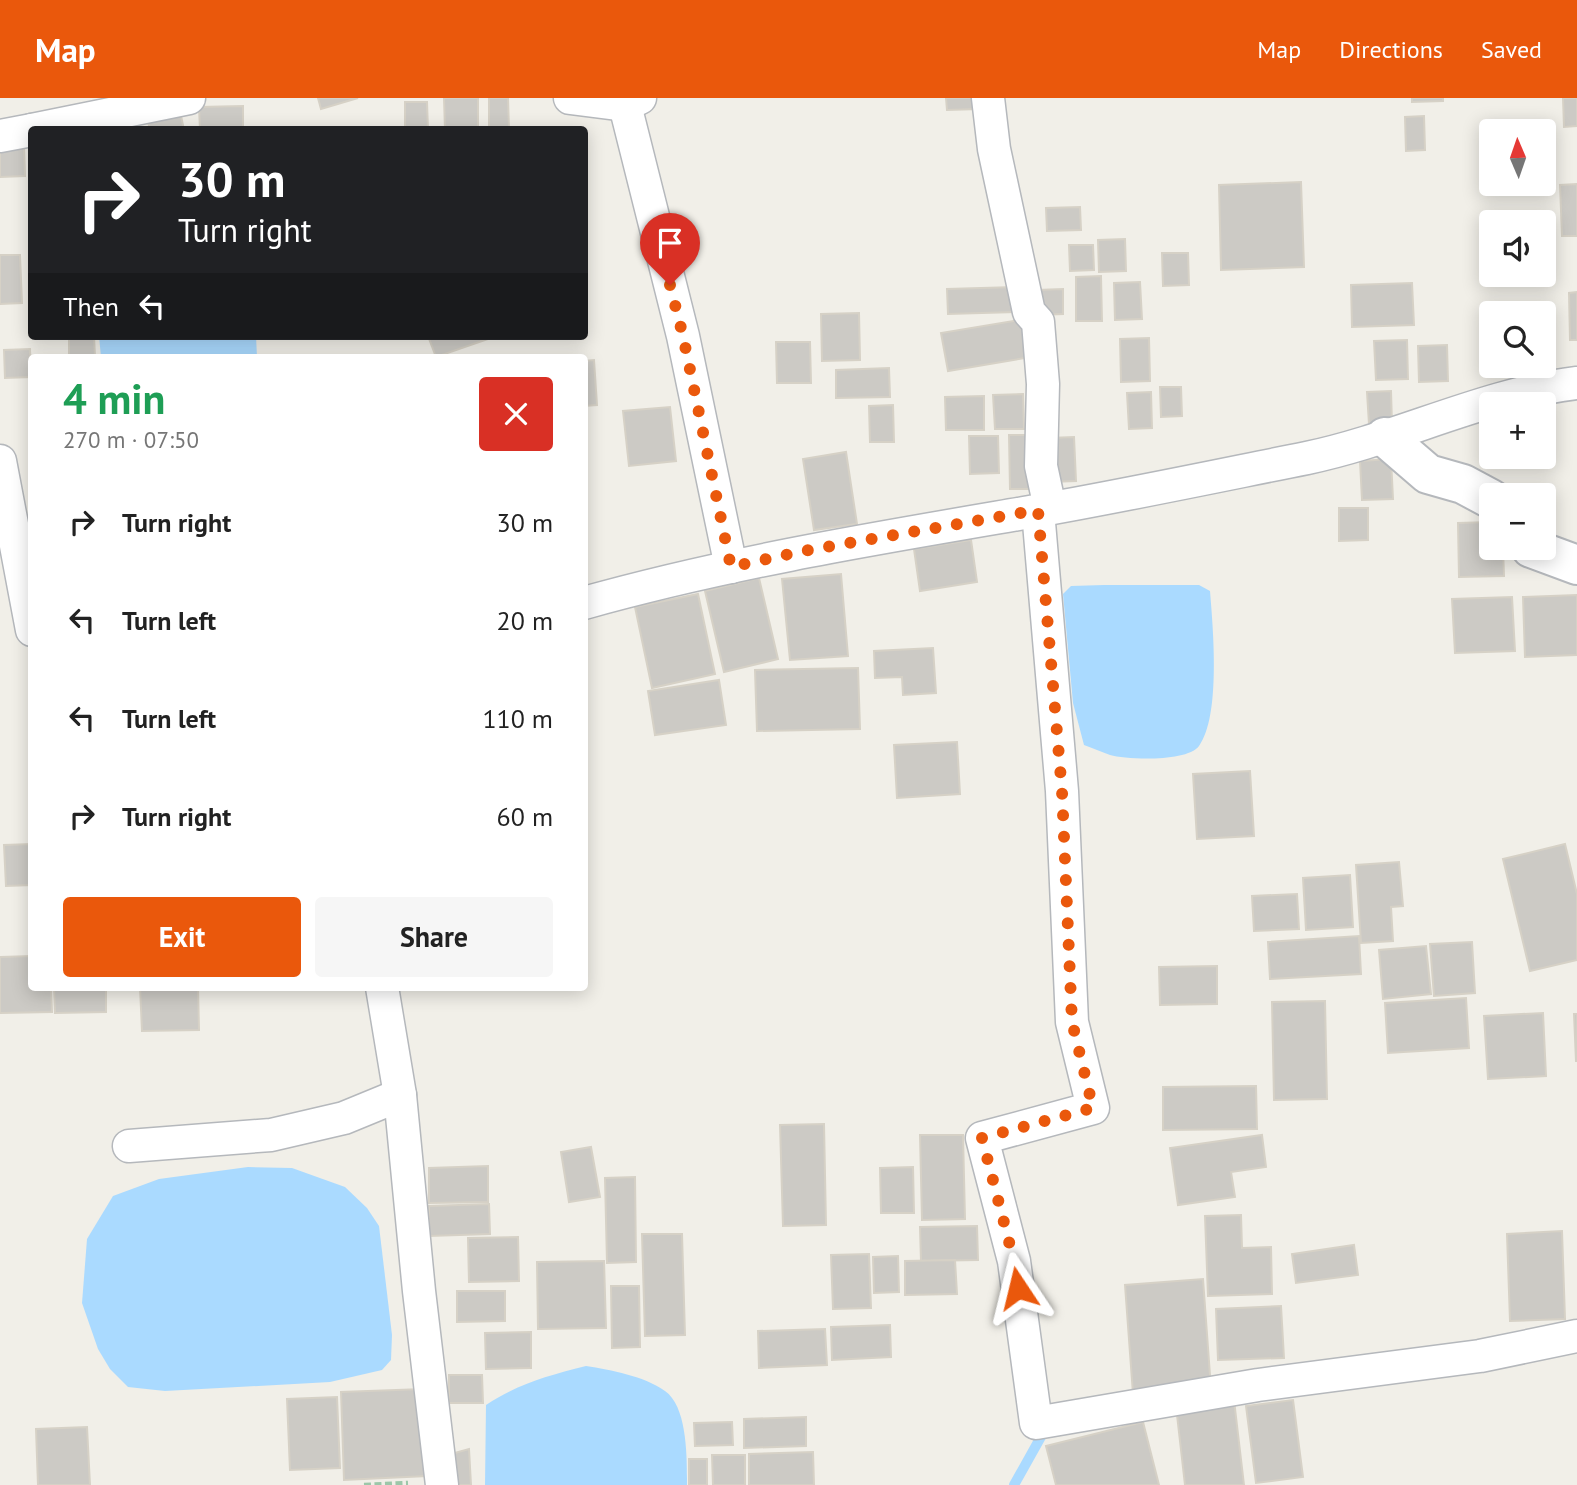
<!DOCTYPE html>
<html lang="en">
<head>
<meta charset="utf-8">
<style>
  body { margin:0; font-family:"PT Sans",sans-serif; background:#f6f6f6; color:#222; height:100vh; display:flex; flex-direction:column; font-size:26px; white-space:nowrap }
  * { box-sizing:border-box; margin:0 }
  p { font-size:23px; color:#767676 }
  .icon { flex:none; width:38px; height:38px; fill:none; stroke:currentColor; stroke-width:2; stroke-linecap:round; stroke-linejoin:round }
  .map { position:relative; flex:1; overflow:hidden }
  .side { position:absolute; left:28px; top:256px; width:560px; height:637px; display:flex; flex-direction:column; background:#fff; border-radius:7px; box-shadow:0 4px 18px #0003 }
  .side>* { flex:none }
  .top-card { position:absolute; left:28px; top:28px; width:560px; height:214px; border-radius:7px; box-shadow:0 4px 18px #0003; background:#202124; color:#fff; overflow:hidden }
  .needle { width:46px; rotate:358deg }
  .tools { position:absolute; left:1479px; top:21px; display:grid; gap:14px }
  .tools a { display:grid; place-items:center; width:77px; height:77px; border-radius:7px; background:#fff; box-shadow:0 4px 18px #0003; font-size:35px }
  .pin { position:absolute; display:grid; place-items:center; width:60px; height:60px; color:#fff; margin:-72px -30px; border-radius:50% 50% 50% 0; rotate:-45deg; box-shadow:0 0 7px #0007 }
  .pin .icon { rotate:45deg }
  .me { position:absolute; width:77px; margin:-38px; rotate:350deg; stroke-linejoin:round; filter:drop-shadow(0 0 5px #0008) }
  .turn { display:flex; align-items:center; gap:24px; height:147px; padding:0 35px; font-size:32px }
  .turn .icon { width:91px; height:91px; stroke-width:2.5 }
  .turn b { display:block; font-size:49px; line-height:60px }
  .then { display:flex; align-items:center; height:66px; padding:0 35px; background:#0003; gap:14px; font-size:26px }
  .round { display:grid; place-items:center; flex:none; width:74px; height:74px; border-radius:7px; background:#f6f6f6 }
  .headline { display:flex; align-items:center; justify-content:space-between; height:119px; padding:0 35px }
  h1 { font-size:42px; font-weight:700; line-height:52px; color:#1e9e55 }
  .action { display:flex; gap:14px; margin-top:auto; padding:14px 35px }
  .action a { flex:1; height:80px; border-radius:7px; background:#ea580c; color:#fff; font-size:28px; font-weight:700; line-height:80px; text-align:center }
  .action a+a { background:#f6f6f6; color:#222 }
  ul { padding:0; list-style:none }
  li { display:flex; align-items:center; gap:21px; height:98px; padding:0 35px }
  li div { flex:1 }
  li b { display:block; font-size:26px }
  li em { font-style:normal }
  header { display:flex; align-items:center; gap:42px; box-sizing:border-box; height:98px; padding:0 35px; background:#ea580c; color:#fff }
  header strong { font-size:33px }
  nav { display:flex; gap:38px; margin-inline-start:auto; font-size:24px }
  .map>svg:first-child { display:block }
  .water { fill:#aadaff }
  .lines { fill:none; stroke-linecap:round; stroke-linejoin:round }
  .stream { stroke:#aadaff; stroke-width:10 }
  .building { fill:#cccac5; stroke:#d6d1c6; stroke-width:2 }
  .minor-casing { stroke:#b5b8bc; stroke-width:35 }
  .tertiary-casing { stroke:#b5b8bc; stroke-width:42 }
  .path { stroke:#9cc7a9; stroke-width:4.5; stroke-dasharray:7 3.5; stroke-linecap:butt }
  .minor { stroke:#fff; stroke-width:32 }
  .tertiary { stroke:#fff; stroke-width:38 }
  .route { stroke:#ea580c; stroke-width:12; stroke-dasharray:0 21.6 }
</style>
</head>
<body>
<header>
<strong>Map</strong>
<nav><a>Map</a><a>Directions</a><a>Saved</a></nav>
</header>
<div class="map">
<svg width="1577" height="1387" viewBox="0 0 1577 1387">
  <rect width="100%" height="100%" fill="#f1efe8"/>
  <g class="water">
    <path d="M99,238h157l1,21h-156z"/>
    <path d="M1104,487h95l11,6c3,37 11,125 -11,155 -12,16 -71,14 -89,9 -9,-3 -17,-7 -26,-10l-11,-42 -10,-109 8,-8z"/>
    <path d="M248,1069l44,1 53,19 22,21 12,18 13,109 -1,25 -9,10 -52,12 -165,9 -37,-4 -18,-18 -12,-20 -16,-46 5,-64 26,-43 46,-17z"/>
    <path d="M586,1268c25,4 58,10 79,25 23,16 22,69 22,94h-202l1,-80c34,-22 61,-29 100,-39z"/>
  </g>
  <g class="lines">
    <path class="stream" d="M1014,1387l33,-59"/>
  </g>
  <g class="building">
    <path d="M318,0h40l-37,11z"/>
    <path d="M444,0h34v32h-33z"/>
    <path d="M489,0h19l1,32h-20z"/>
    <path d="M946,0h33v11l-32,1z"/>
    <path d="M1412,0h31v3l-31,1z"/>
    <path d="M1563,0h14v28l-13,1z"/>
    <path d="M405,4h22l1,28h-23z"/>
    <path d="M243,8v24h-43l-1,-23z"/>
    <path d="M180,13l4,19h-34l-3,-12z"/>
    <path d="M1424,18l1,34 -19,1 -1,-34z"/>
    <path d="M0,47h24l1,31 -25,1z"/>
    <path d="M1484,69h7v17h30v6l-36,1z"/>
    <path d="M1301,84l3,85 -83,3 -2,-85z"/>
    <path d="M1577,86v52h-15l-2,-51z"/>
    <path d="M1080,109l1,23 -34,1 -1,-23z"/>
    <path d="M1125,141l1,32 -27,1 -1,-32z"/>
    <path d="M1069,147h24l1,25 -24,1z"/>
    <path d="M1162,155h26l1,32 -26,1z"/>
    <path d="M0,157h20l2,48 -22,1z"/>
    <path d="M1101,178l1,45h-26v-44z"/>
    <path d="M1140,184l2,37 -27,1 -1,-37z"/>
    <path d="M1412,185l2,42 -62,2 -1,-42z"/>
    <path d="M1015,189l1,25 -68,2 -1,-25z"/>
    <path d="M1063,191v25l-25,1 -1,-25z"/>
    <path d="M1577,194v48h-7l-1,-47z"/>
    <path d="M859,215l1,47 -38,1 -1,-47z"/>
    <path d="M1025,221l6,38 -83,14 -7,-38z"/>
    <path d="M69,238h25l1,21h-26z"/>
    <path d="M428,238h62l1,2 -55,19z"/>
    <path d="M1149,240l1,43 -29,1 -1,-43z"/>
    <path d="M1407,242l1,39 -32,1 -2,-39z"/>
    <path d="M776,244h34l1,41h-34z"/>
    <path d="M1447,247l1,36 -29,1 -1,-36z"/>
    <path d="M30,251l1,28 -26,1 -1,-28z"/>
    <path d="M594,262l3,45 -13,1v-45z"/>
    <path d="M889,270l1,29 -54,1v-28z"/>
    <path d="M1160,289h21l1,29 -21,1z"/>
    <path d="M1391,293l1,33h-23l-2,-32z"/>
    <path d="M1151,294l1,36 -23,1 -2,-36z"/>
    <path d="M1023,296l1,35h-29l-2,-34z"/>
    <path d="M984,298v34h-38l-1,-33z"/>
    <path d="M893,307l1,37h-24l-1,-36z"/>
    <path d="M670,309l6,54 -47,5 -6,-55z"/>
    <path d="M1009,337h24l1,54h-24z"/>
    <path d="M969,338h29l1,37 -29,1z"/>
    <path d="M1074,339l2,44 -26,1 -1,-44z"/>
    <path d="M846,354l11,72 -43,6 -11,-71z"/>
    <path d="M1391,361l2,40 -31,1 -2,-39z"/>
    <path d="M1339,410h29v32l-29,1z"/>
    <path d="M1491,424v26h12l1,28 -45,1 -1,-54z"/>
    <path d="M971,442l6,42 -57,9 -6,-42z"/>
    <path d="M841,476l7,82 -58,4 -8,-81z"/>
    <path d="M759,480l19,81 -54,13 -19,-81z"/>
    <path d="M698,496l17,80 -63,14 -17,-81z"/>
    <path d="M1577,497v60l-52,2 -2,-60z"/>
    <path d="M1512,499l3,54 -60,2 -3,-54z"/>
    <path d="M933,550l3,45 -33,2 -1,-18 -27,1 -1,-27z"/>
    <path d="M858,570l2,61 -103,2 -2,-61z"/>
    <path d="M719,582l7,45 -71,10 -7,-44z"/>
    <path d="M957,644l3,52 -63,4 -3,-53z"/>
    <path d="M1250,673l4,65 -57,3 -4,-65z"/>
    <path d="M32,746v41l-26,1 -2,-41z"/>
    <path d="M1565,746l12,50v66l-47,11 -27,-112z"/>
    <path d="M1399,764l4,44 -12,1 2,34 -32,2 -5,-78z"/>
    <path d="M1350,777l3,52 -47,3 -3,-52z"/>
    <path d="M1297,796l2,35 -45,2 -2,-35z"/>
    <path d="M1359,838l2,38 -91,5 -2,-37z"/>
    <path d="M1472,844l3,51 -41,3 -4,-52z"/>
    <path d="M1426,848l5,48 -48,5 -4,-49z"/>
    <path d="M32,858v31h19l1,25 -52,1v-56z"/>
    <path d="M1217,868v38l-57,1 -1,-38z"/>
    <path d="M54,889h52v25l-51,1z"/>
    <path d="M140,889h58l1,43 -57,1z"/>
    <path d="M1466,900l3,50 -81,5 -3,-50z"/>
    <path d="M1325,903l2,98 -53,1 -2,-98z"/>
    <path d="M1543,915l3,63 -58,3 -4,-63z"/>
    <path d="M1574,916h3v47h-1z"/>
    <path d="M1256,988l1,43 -94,1v-43z"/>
    <path d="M824,1026l2,101 -43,1 -3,-101z"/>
    <path d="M920,1037h43l2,84 -43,1z"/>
    <path d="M1262,1037l4,32 -35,5 4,25 -57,8 -8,-57z"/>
    <path d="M591,1049l9,50 -31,5 -8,-50z"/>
    <path d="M488,1068v36l-59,1v-35z"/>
    <path d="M913,1069l1,46h-33l-1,-45z"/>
    <path d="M635,1079l1,85 -29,1 -2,-85z"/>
    <path d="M489,1106l1,30 -61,2v-30z"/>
    <path d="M1241,1117l1,33 29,-1 1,47 -64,2 -3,-80z"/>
    <path d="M977,1128l1,34 -57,1 -1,-34z"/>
    <path d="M1562,1133l3,88 -55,2 -3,-87z"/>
    <path d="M642,1136h40l3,101 -40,1z"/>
    <path d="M518,1139l1,44 -50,1 -1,-44z"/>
    <path d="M1354,1147l4,30 -62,8 -4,-29z"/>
    <path d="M869,1156l2,54 -38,1 -2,-54z"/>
    <path d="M898,1158l1,36 -25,1 -1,-36z"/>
    <path d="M955,1162l2,34 -52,1v-34z"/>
    <path d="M604,1163l2,67 -68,1 -1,-67z"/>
    <path d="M1203,1181l8,110 -78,5 -8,-109z"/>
    <path d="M611,1188h28l1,61 -28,1z"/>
    <path d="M457,1193h48v30l-48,1z"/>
    <path d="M1281,1208l3,52 -66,2 -2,-51z"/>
    <path d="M890,1227l1,32 -59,3 -1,-33z"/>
    <path d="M825,1231l2,36 -68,3 -1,-37z"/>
    <path d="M531,1234v36l-45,1 -1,-36z"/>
    <path d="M449,1277h33l1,28h-34z"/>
    <path d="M423,1291l4,87 -83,4 -3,-88z"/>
    <path d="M337,1299l3,71 -50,2 -3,-71z"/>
    <path d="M1234,1302l10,85h-59l-9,-79z"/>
    <path d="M1293,1302l10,77 -47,6 -10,-77z"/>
    <path d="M806,1319v29l-62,2v-29z"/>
    <path d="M732,1324l1,23 -38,1 -1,-23z"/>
    <path d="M1143,1324l16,63h-103l-10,-39z"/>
    <path d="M87,1329l3,58h-52l-2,-56z"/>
    <path d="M469,1351l2,36h-17l-3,-31z"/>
    <path d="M813,1354l1,33h-65v-31z"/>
    <path d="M712,1357h33v30h-32z"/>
    <rect x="689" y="1361" width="18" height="26"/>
  </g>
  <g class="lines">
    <defs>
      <g id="minor">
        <path d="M570,0l55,7 15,-7"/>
        <path d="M988,0l6,51 35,163 9,10 5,62 -2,82 9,42"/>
        <path d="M625,7l58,231 48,231"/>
        <path d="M32,32l157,-32"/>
        <path d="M0,38l32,-6"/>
        <path d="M0,363l32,169"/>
        <path d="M1038,413l24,280 10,231 21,86 -111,30 32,123 22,162 222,-38 222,-29 97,-20"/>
        <path d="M584,505c150,-42 300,-66 452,-92 91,-16 181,-35 271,-53 91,-19 177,-64 270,-75"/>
        <path d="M382,889l18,108 19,196 23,194"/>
        <path d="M129,1048l142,-11 73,-17 56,-23"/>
      </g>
      <g id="tertiary">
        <path d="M1385,339l43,37 35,10 28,15"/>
        <path d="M1531,450l46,17"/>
      </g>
    </defs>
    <use href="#minor" class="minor-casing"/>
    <use href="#tertiary" class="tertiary-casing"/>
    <path class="path" d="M364,1387l44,-2"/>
    <use href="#minor" class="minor"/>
    <use href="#tertiary" class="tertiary"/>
  </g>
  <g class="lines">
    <path class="route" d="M670,187l13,51 48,231 72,-16 235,-41 24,281 10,231 21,86 -111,30 32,123 4,27"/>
  </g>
</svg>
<div class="tools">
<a><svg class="needle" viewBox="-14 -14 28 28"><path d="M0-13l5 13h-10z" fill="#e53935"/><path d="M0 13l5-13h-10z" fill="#767676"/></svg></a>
<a><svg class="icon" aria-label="sound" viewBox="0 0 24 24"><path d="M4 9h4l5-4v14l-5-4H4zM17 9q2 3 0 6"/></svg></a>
<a><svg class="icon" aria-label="search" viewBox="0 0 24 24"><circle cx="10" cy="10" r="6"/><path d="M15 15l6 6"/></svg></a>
<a>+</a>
<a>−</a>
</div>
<div class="pin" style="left:670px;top:187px;background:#d93025"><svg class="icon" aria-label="arrive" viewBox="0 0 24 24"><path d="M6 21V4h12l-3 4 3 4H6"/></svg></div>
<svg class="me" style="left:1018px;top:1190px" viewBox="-20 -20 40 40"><path d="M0-17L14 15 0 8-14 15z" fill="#ea580c" stroke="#fff" stroke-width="4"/></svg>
<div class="top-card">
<div class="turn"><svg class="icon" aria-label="right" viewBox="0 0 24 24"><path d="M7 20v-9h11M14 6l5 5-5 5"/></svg><div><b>30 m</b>Turn right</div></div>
<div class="then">Then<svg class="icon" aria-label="left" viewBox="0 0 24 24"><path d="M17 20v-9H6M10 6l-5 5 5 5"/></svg></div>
</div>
<section class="side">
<div class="headline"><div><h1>4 min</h1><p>270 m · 07:50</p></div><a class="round" style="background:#d93025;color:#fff"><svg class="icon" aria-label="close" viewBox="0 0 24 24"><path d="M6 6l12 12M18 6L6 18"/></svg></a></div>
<ul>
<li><svg class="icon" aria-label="right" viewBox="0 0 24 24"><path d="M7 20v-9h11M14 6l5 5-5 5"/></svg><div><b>Turn right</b></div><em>30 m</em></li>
<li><svg class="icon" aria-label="left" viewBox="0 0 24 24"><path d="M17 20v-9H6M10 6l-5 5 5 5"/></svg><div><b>Turn left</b></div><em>20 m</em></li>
<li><svg class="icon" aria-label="left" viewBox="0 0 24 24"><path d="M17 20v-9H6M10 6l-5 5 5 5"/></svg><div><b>Turn left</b></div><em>110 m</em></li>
<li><svg class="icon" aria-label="right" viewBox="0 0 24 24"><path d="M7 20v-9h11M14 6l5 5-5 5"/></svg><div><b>Turn right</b></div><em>60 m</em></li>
</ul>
<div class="action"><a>Exit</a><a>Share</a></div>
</section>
</div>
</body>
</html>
